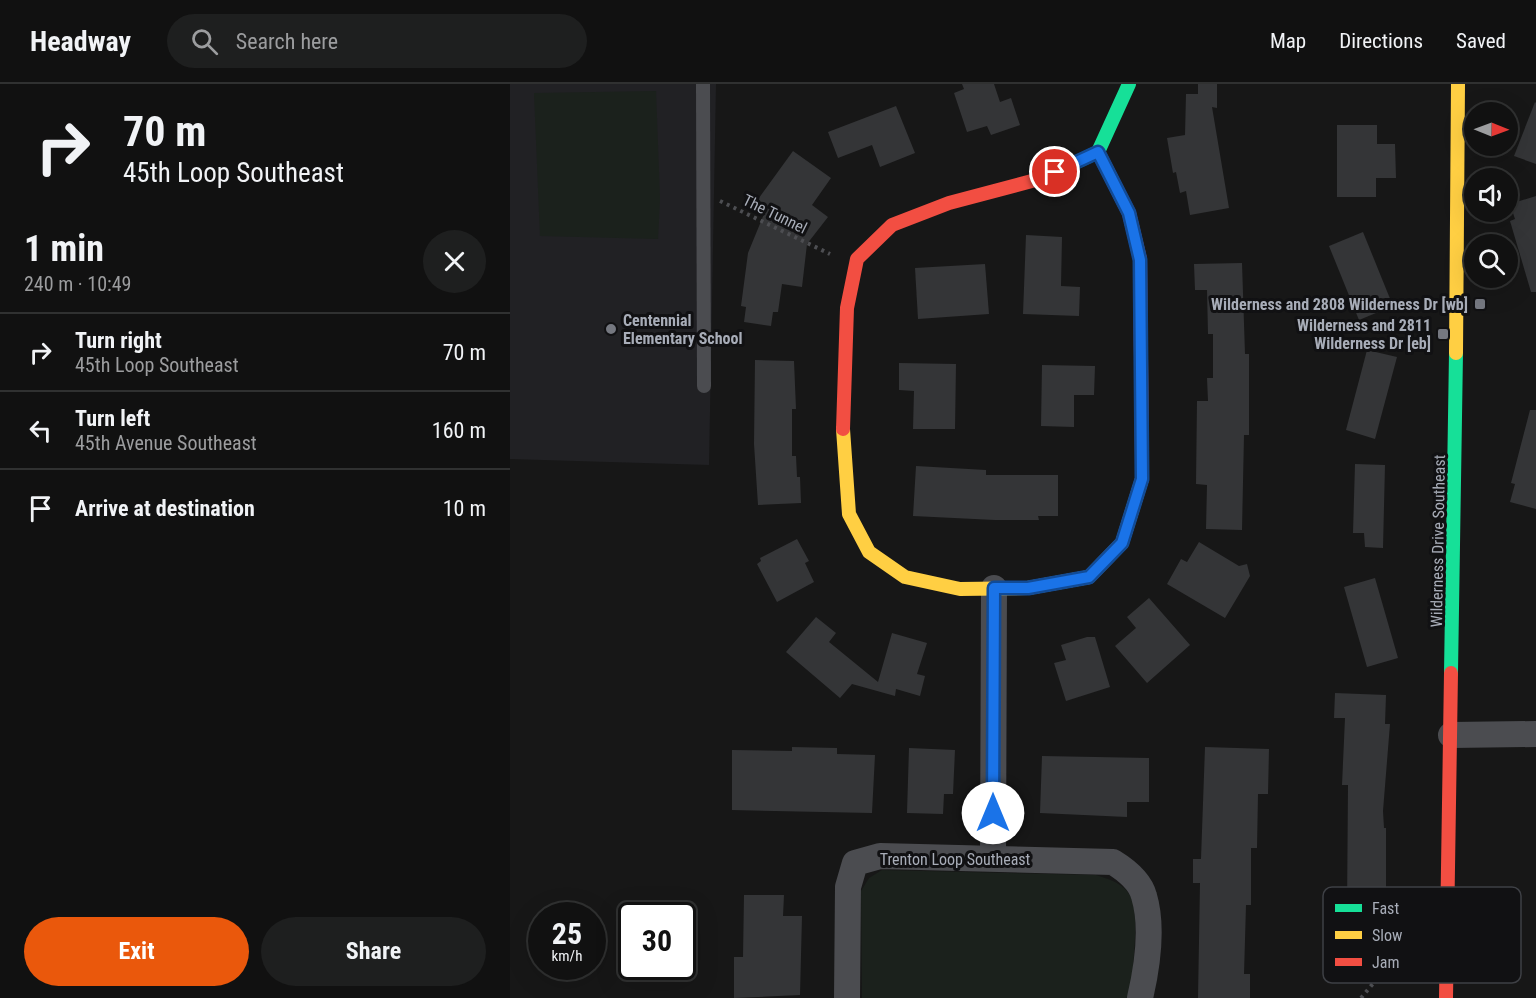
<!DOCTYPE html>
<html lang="en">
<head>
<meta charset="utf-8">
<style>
  body { margin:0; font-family:"Roboto Condensed",sans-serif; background:#1e1f1f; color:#f1f3f6; height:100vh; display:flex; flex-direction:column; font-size:22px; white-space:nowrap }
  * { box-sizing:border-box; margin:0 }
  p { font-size:20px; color:#9c9d9f }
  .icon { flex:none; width:33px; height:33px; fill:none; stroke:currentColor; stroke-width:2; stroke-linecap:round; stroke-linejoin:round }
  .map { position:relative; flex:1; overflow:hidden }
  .panel { display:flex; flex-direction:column; background:#111; width:510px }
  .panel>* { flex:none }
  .guide { background:#111; color:#f1f3f6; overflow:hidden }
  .needle { width:39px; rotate:91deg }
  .tools { position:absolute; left:954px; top:18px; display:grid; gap:12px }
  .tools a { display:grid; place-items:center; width:54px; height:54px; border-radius:50%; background:#111; box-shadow:0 6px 24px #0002,0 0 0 2px #303131; font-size:30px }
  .speed { position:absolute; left:18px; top:818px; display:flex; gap:12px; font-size:30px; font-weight:700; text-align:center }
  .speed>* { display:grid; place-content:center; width:78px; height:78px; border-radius:50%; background:#111; box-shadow:0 6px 24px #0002,0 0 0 2px #303131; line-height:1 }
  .speed small { font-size:15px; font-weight:400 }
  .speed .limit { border:3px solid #111; border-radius:9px; background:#fff; color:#111 }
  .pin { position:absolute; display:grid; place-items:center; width:51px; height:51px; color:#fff; margin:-26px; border:3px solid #fff; border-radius:50%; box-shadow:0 2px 6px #0007 }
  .me { position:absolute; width:66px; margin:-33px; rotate:0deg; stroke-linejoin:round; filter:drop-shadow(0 0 4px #0008) }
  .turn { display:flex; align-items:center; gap:21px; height:126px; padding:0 24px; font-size:27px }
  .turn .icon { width:78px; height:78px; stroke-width:2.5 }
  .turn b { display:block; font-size:42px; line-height:51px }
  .round { display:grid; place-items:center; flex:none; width:63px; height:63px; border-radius:32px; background:#1e1f1f }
  .summary { display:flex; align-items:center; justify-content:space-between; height:102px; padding:0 24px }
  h1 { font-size:36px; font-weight:700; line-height:45px }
  .action { display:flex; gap:12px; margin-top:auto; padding:12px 24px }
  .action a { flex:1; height:69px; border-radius:36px; background:#ea580c; color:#fff; font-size:24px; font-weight:700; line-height:69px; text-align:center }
  .action a+a { background:#1e1f1f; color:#f1f3f6 }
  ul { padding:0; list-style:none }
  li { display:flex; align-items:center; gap:18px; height:78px; padding:0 24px; border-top:2px solid #303131 }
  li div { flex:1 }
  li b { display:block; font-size:22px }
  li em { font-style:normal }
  header { display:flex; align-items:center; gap:36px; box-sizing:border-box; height:84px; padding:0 30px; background:#111; border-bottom:2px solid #303131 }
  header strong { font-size:28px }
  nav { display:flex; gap:33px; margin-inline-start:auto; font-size:21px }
  .search { width:420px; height:54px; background:#1e1f1f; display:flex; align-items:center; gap:15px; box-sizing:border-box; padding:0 21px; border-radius:33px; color:#9c9d9f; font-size:22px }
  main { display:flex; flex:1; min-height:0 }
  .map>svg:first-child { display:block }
  .built { fill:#212124 }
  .green { fill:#1b211c }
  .building { fill:#343537 }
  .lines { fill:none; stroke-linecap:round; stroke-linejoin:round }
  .path { stroke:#4d4e52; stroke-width:4; stroke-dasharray:3 4.5; stroke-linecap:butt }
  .lane { stroke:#4b4c50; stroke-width:14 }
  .street { stroke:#4b4c50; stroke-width:26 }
  .fast { stroke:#16e098; stroke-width:14 }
  .slow { stroke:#ffcf43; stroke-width:14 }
  .jam { stroke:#f24e42; stroke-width:14 }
  .route-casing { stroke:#114b97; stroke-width:15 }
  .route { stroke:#1a73e8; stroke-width:10 }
  .poi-dot { fill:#757880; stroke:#111113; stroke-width:2 }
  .labels { text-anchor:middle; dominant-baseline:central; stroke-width:6; stroke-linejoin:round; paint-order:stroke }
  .street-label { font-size:16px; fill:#a8adb8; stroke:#111113 }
  .poi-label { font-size:16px; font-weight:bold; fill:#a8adb8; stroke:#111113; text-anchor:end }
  .key { fill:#111113; stroke:#3e4045; stroke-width:1.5 }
  .key-label { font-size:16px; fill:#a8adb8 }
</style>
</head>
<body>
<header>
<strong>Headway</strong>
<div class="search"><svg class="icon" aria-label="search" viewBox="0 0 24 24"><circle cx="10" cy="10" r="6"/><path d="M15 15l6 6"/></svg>Search here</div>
<nav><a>Map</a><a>Directions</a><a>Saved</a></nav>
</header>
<main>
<section class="panel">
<div class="guide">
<div class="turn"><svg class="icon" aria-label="right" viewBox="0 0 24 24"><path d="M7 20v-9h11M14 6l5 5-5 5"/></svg><div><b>70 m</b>45th Loop Southeast</div></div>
</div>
<div class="summary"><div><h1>1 min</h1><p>240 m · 10:49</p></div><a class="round"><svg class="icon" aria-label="close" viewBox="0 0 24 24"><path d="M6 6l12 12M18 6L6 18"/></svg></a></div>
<ul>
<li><svg class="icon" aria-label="right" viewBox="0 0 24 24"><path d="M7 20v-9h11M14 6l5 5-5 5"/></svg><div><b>Turn right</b><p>45th Loop Southeast</p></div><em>70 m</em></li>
<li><svg class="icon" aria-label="left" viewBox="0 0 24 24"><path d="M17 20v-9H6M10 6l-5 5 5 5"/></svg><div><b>Turn left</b><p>45th Avenue Southeast</p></div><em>160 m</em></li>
<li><svg class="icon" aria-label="arrive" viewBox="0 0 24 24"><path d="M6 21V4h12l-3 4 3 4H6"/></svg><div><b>Arrive at destination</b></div><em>10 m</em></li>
</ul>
<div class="action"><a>Exit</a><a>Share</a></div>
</section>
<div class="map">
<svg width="1026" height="914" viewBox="0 0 1026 914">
  <rect width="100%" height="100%" fill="#171717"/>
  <path class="built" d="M0,0h206l-7,381 -199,-6z"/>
  <g class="green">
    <path d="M146,7l4,108 -2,40 -118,-3 -6,-143z"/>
    <path d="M372,786l214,5c12,4 28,8 35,22 9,19 1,68 1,90l-4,11h-266l-1,-107 8,-13z"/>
  </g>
  <g class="building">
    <path d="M452,0h32l6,18 11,-4 9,27 -29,10 -4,-9 -20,6 -13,-39 10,-4z"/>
    <path d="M688,0h19v24l-5,-1 17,101 -39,7 -4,-24 -6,2 -4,-21 -3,1 -6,-35 18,-3 1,-41h12z"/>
    <path d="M1025,18l1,1v61l-22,-8z"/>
    <path d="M386,22l19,47 -35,14 -8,-22 -34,13 -10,-26z"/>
    <path d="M827,41h40v19h18l1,34h-20v19h-39z"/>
    <path d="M283,67l38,27 -19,27 16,12 -21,27 -5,43 -20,-3 -4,28h-5l-2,14 -27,-4 2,-15 -5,-1 7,-53 18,-44 -10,-7z"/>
    <path d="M1026,112v96h-5l-21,-71 5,-2 -5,-15z"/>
    <path d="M853,148l30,74 -34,14 -30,-74z"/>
    <path d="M516,151l36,2 -1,49 19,1 -1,29 -56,-2z"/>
    <path d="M732,179l3,91h4v81h-5l-2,95 -36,-1 1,-44 -11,-1 1,-83h11l-1,-23h6v-44h-5l-1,-44h-12l-1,-26z"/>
    <path d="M475,180l4,50 -71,5 -3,-51z"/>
    <path d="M857,266l30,7 -22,82 -29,-9z"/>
    <path d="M245,276l39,1 2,48h-4v47h4l1,21h3l1,26 -43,2 -4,-61z"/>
    <path d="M389,279l57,1 -1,65h-42l1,-38 -15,-1z"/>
    <path d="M532,281l53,1 -1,29h-20v32l-33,-1z"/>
    <path d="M1020,326h6v99l-26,-7 5,-18 -4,-1z"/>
    <path d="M845,380l30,1 -2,83 -18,-1 -1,-14h-11z"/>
    <path d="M406,382l70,4v5h72v41h-20l1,4h-44l-82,-4z"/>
    <path d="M287,455l12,22 -4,2 9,19 -37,20 -20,-38 4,-3 -1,-3z"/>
    <path d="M689,458l40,24 8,-2 3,12 -25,42 -58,-34 14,-25 6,3z"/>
    <path d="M865,494l23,80 -31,9 -23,-80z"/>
    <path d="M639,514l41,47 -43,38 -32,-37 21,-18 -9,-11z"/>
    <path d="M306,533l20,16 -7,9 49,40 14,-49 35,10 -10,31 8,2 -5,20 -24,-7 -1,7 -43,-12 -12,14 -54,-46z"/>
    <path d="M577,553h8l15,50 -44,14 -12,-38 12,-3 -5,-15z"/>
    <path d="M825,609l51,2 -1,29h5l-7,87 1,17h2v60l-4,-1v23h-35l1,-125h-6l3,-67h-11z"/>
    <path d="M282,663l45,1v6l38,1 -3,58 -140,-3v-60l60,1z"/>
    <path d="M695,663l64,2 -1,45h-10l-1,54h-6v57h-5l-2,69h6v24h-52l2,-115h-7v-24h8z"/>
    <path d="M399,664l46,2 -2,44h-9l-1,20 -36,-1z"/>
    <path d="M532,672l107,2v44h-22v15l-87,-4z"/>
    <path d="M234,811h40l-1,21h19l-2,79 -66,3v-41h9z"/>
  </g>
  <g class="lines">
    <g class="path">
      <path d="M210,117l110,53"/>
      <path d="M851,914l58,-70"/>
    </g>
    <path class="lane" d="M193,0l1,302"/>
    <g class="street">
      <path d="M941,651l85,-1"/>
      <path d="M483,774l1,-270"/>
      <path d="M337,914l1,-111 7,-24 25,-7 233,6c13,8 27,19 31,34 9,30 3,72 -4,102"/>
    </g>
    <g class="fast">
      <path d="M533,94l55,-26 31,-68"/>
      <path d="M941,589l5,-320"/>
    </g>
    <g class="slow">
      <path d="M946,269l2,-269"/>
      <path d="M333,345l6,85 20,38 36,25 55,12 68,-1 61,-11 33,-34 20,-64v-23"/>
    </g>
    <g class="jam">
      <path d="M588,68l31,61 11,46 2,197"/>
      <path d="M333,345l4,-121 10,-49 35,-34 57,-22 94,-25"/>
      <path d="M936,914l5,-325"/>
    </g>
  </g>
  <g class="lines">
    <defs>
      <path id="route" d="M483,729l1,-225h34l61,-11 33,-34 20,-64 -2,-219 -11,-47 -31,-61 -43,20"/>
    </defs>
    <use href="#route" class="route-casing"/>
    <use href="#route" class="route"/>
  </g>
  <g class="poi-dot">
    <rect x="964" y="214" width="12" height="12" rx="3"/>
    <circle cx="101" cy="245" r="6"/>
    <rect x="927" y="244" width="12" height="12" rx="3"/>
  </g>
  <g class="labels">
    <g class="street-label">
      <text transform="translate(265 130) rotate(26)">The Tunnel</text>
      <text transform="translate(928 457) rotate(-89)">Wilderness Drive Southeast</text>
      <text x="445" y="775">Trenton Loop Southeast</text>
    </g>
    <g class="poi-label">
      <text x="958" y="220">Wilderness and 2808 Wilderness Dr [wb]</text>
      <text x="113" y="236" text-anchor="start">Centennial<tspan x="113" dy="18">Elementary School</tspan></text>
      <text x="921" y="241">Wilderness and 2811<tspan x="921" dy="18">Wilderness Dr [eb]</tspan></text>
    </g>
  </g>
  <rect x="813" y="803" width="198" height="96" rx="9" class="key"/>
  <rect x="825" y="820" width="27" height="8" fill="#16e098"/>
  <rect x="825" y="847" width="27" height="8" fill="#ffcf43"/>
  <rect x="825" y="874" width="27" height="8" fill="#f24e42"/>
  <g class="key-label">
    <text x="862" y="830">Fast</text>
    <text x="862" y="857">Slow</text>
    <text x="862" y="884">Jam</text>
  </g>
</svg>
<div class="tools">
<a><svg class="needle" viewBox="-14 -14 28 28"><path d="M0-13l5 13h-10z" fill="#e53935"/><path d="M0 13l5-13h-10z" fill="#9c9d9f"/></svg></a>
<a><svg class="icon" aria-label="sound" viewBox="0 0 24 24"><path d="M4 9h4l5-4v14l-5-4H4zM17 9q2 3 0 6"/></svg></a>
<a><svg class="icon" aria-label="search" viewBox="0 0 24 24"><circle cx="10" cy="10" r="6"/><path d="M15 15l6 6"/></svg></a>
</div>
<div class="speed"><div>25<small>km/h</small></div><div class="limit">30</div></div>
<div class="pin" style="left:545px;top:88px;background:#d93025"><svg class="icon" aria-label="arrive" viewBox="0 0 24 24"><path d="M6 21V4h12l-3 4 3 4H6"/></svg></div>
<svg class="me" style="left:483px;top:729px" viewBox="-20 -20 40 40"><circle r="19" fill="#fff"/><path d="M0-13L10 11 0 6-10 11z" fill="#1a73e8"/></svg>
</div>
</main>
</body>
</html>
